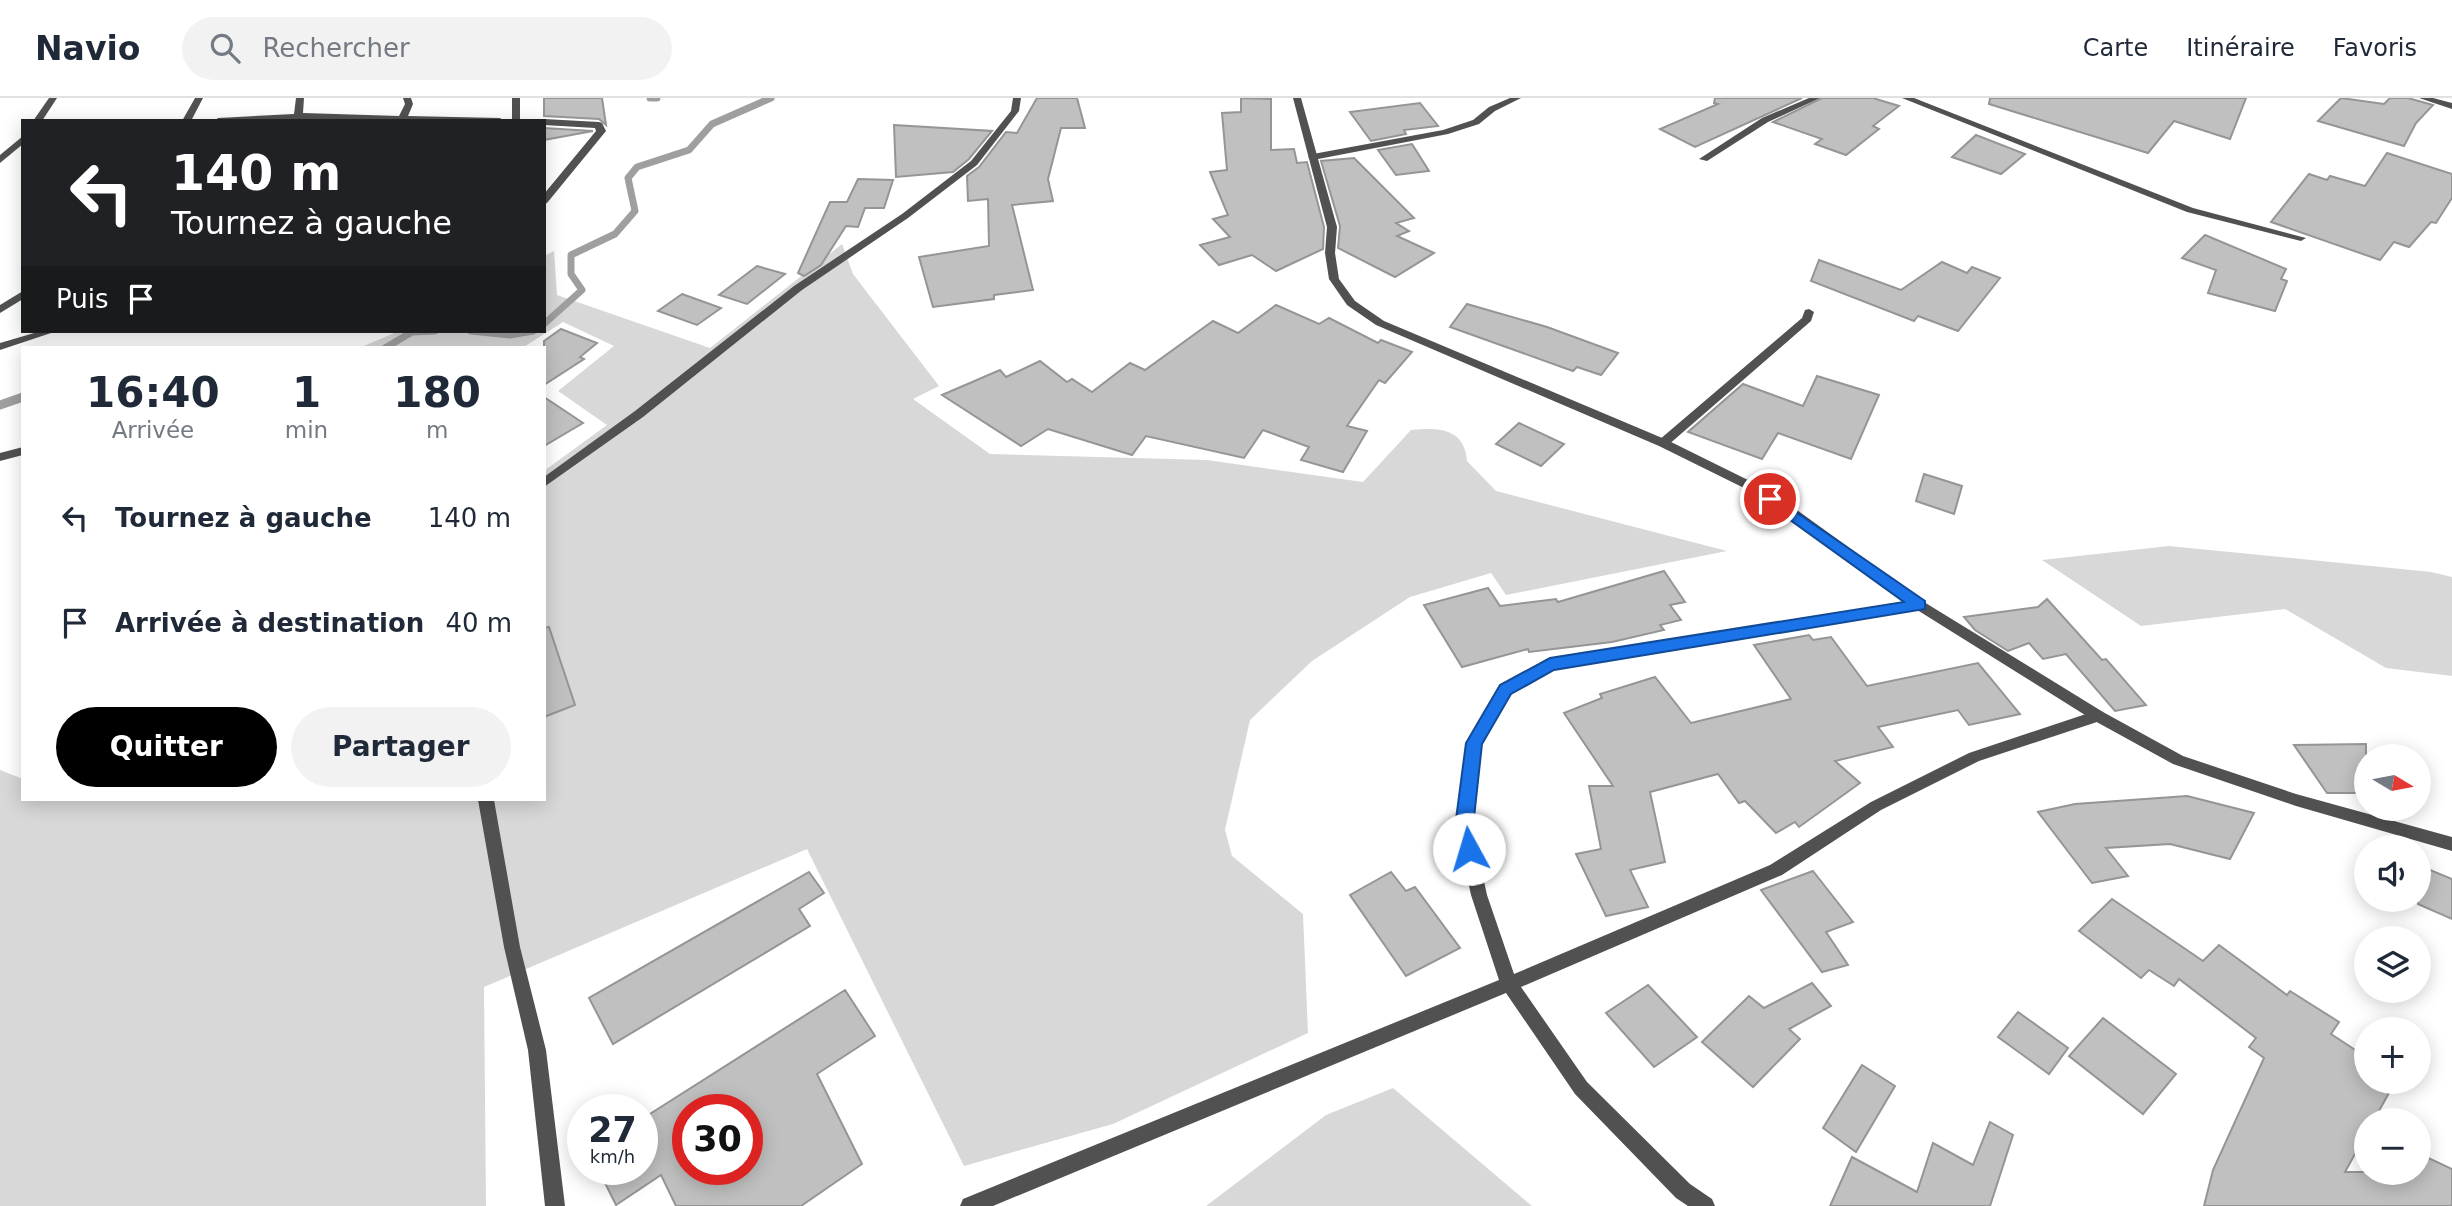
<!DOCTYPE html>
<html lang="fr">
<head>
<meta charset="utf-8">
<style>
  body { margin:0; font-family:"DejaVu Sans",sans-serif; background:#f2f2f3; color:#1f2937; height:100vh; display:flex; flex-direction:column; font-size:26px; white-space:nowrap }
  * { box-sizing:border-box; margin:0 }
  p { font-size:23px; color:#747a83 }
  .icon { flex:none; width:38px; height:38px; fill:none; stroke:currentColor; stroke-width:2; stroke-linecap:round; stroke-linejoin:round }
  .map { position:relative; flex:1; overflow:hidden }
  .details { position:absolute; left:21px; top:248px; width:525px; height:455px; display:flex; flex-direction:column; background:#fff; border-radius:0px; box-shadow:0 4px 18px #0003 }
  .details>* { flex:none }
  .top-card { position:absolute; left:21px; top:21px; width:525px; height:214px; border-radius:0px; box-shadow:0 4px 18px #0003; background:#202124; color:#fff; overflow:hidden }
  .needle { width:46px; rotate:100deg }
  .fabs { position:absolute; left:2354px; top:646px; display:grid; gap:14px }
  .fabs a { display:grid; place-items:center; width:77px; height:77px; border-radius:50%; background:#fff; box-shadow:0 4px 18px #0003; font-size:35px }
  .speed { position:absolute; left:567px; top:996px; display:flex; gap:14px; font-size:35px; font-weight:700; text-align:center }
  .speed>* { display:grid; place-content:center; width:91px; height:91px; border-radius:50%; background:#fff; box-shadow:0 4px 18px #0003; line-height:1 }
  .speed small { font-size:18px; font-weight:400 }
  .speed .limit { border:10px solid #d22; background:#fff; color:#111 }
  .pin { position:absolute; display:grid; place-items:center; width:60px; height:60px; color:#fff; margin:-30px; border:4px solid #fff; border-radius:50%; box-shadow:0 2px 7px #0007 }
  .me { position:absolute; width:77px; margin:-38px; rotate:354deg; stroke-linejoin:round; filter:drop-shadow(0 0 5px #0008) }
  .turn { display:flex; align-items:center; gap:24px; height:147px; padding:0 35px; font-size:32px }
  .turn .icon { width:91px; height:91px; stroke-width:2.5 }
  .turn b { display:block; font-size:49px; line-height:60px }
  .then { display:flex; align-items:center; height:66px; padding:0 35px; background:#0003; gap:14px; font-size:26px }
  .eta { display:flex; justify-content:space-evenly; align-items:center; height:119px; text-align:center }
  .eta b { font-size:42px; font-weight:800; line-height:49px }
  .button { display:flex; gap:14px; margin-top:auto; padding:14px 35px }
  .button a { flex:1; height:80px; border-radius:42px; background:#000; color:#fff; font-size:28px; font-weight:800; line-height:80px; text-align:center }
  .button a+a { background:#f2f2f3; color:#1f2937 }
  ul { padding:0; list-style:none }
  li { display:flex; align-items:center; gap:21px; height:105px; padding:0 35px }
  li div { flex:1 }
  li b { display:block; font-size:26px }
  li em { font-style:normal }
  header { display:flex; align-items:center; gap:42px; box-sizing:border-box; height:98px; padding:0 35px; background:#fff; border-bottom:2px solid #e0e1e3 }
  header strong { font-size:33px }
  nav { display:flex; gap:38px; margin-inline-start:auto; font-size:24px }
  .search { width:490px; height:63px; background:#f2f2f3; display:flex; align-items:center; gap:18px; box-sizing:border-box; padding:0 24px; border-radius:38px; color:#747a83; font-size:26px }
  .map>svg:first-child { display:block }
  .green { fill:#d8d8d8 }
  .lines { fill:none; stroke-linecap:round; stroke-linejoin:round }
  .stream-far1 { stroke:#9f9f9f; stroke-width:7 }
  .stream { stroke:#9f9f9f; stroke-width:9 }
  .building { fill:#c0c0c0; stroke:#959595; stroke-width:2; fill-rule:evenodd }
  .minor { fill:#515151; fill-rule:evenodd }
  .tertiary { fill:#515151; fill-rule:evenodd }
  .route { fill:#1a73e8; stroke:#114b97; stroke-width:2 }
</style>
</head>
<body>
<header>
<strong>Navio</strong>
<div class="search"><svg class="icon" aria-label="search" viewBox="0 0 24 24"><circle cx="10" cy="10" r="6"/><path d="M15 15l6 6"/></svg>Rechercher</div>
<nav><a>Carte</a><a>Itinéraire</a><a>Favoris</a></nav>
</header>
<div class="map">
<svg width="2452" height="1108" viewBox="0 0 2452 1108">
  <rect width="100%" height="100%" fill="#fff"/>
  <g class="green">
    <path d="M842,146l11,30 86,112 -26,13 77,55 217,6 156,22 48,-52c27,-3 54,-2 56,31l29,30 231,60 -221,44 -15,-22 -81,24 -98,64 -62,59 -25,110 7,26 71,58 5,119 -195,91 -149,42 -157,-317 -323,138 2,219h-486v-436l23,9v21h521v-329l63,-46 -49,-34 56,-45 -51,-24 -41,26h-163l40,-17h145v-75l10,-5 3,44 153,53z"/>
    <path d="M2169,448l262,26 21,5v99l-66,-8 -101,-59 -144,17 -99,-66z"/>
    <path d="M1393,990l139,118h-326l120,-91z"/>
  </g>
  <g class="lines">
    <g class="stream-far1">
      <path d="M650,0h7"/>
      <path d="M544,226l38,-34 -11,-16v-19l44,-21 20,-23 -7,-33 9,-11 52,-17 23,-26 59,-26"/>
      <path d="M471,233l39,4 23,-4"/>
      <path d="M385,250l27,-16 23,-1"/>
    </g>
    <path class="stream" d="M0,307l23,-8"/>
  </g>
  <g class="building">
    <path d="M544,0h58l4,27 -7,-6 -55,-3z"/>
    <path d="M1037,0h40l8,30h-24l-13,51 5,22 -41,4 21,85 -39,5v4l-61,8 -14,-50 70,-11 -1,-47 -20,2 -1,-25 12,-9 27,-35 11,1z"/>
    <path d="M1241,0l30,1v51l23,-1 3,14 10,-1 17,65 -1,22 -47,22 -24,-16 -33,10 -19,-20 30,-8 -17,-18 15,-4 -18,-43 17,-2 -5,-57 19,-1z"/>
    <path d="M1715,0h87l-107,49 -35,-18 58,-25 -4,-1z"/>
    <path d="M1822,0h51l26,8 -26,20 6,3 -33,26 -31,-11 7,-5 -49,-17z"/>
    <path d="M1990,0h256l-16,41 -56,-18 -26,32 -159,-49z"/>
    <path d="M2341,0l43,6 6,-6h18l25,7 -17,18 -12,23 -86,-25z"/>
    <path d="M1420,5l18,23 -34,4 2,4 -35,7 -21,-29z"/>
    <path d="M894,27l98,6 -23,28 -16,13 -57,5z"/>
    <path d="M544,30l49,3 -49,9z"/>
    <path d="M1976,37l49,19 -24,20 -49,-17z"/>
    <path d="M1412,46l17,27 -33,4 -18,-25z"/>
    <path d="M2387,55l65,21v24l-16,25 -5,-1 -22,25 -15,-5 -14,18 -109,-38 38,-48 18,6 3,-4 35,10z"/>
    <path d="M1354,60l60,60 -18,5 13,8 -12,5 37,17 -39,24 -57,-29 2,-22 -19,-65z"/>
    <path d="M858,81l35,1 -9,28h-19l-7,19 -12,-1 -25,39 -17,11 -6,-3 32,-71h17z"/>
    <path d="M2205,137l81,34 -5,10 6,2 -12,30 -67,-18 8,-23 -34,-12z"/>
    <path d="M1819,162l82,30 41,-28 25,11 5,-6 28,11 -42,53 -40,-15 -4,5 -103,-40z"/>
    <path d="M757,168l28,8 -38,30 -28,-9z"/>
    <path d="M682,196l39,14 -24,17 -39,-14z"/>
    <path d="M1467,206l80,23 71,26 -17,22 -24,-8 -4,4 -123,-44z"/>
    <path d="M1276,207l43,19 10,-6 49,25 3,-3 31,12 -27,31 -6,-3 -32,46 20,5 -24,41 -42,-12 8,-13 -46,-17 -19,28 -98,-22 -14,19 -84,-26 -27,17 -79,-51 58,-25 6,7 34,-16 27,21 5,-3 20,13 38,-29 15,7 68,-49 25,12z"/>
    <path d="M561,231l36,14 -17,14 4,2 -40,26v-44z"/>
    <path d="M1817,278l62,19 -28,64 -73,-26 -16,26 -74,-27 55,-48 60,22z"/>
    <path d="M544,299l39,26 -39,23z"/>
    <path d="M1519,325l45,21 -23,22 -45,-22z"/>
    <path d="M1924,376l38,12 -8,28 -38,-13z"/>
    <path d="M1664,473l21,31 -15,3 11,15 -21,5 4,5 -52,12 -83,10 -1,-3 -66,18 -38,-62 64,-17 12,18 56,-7 2,3z"/>
    <path d="M2047,501l55,61 4,-1 40,46 -31,6 -49,-57 -23,5 -14,-16 -21,8 -33,-21 -11,-13 74,-10z"/>
    <path d="M549,529l26,78 -31,12v-89z"/>
    <path d="M1809,537l4,5 18,-3 36,49 111,-23 42,51 -51,11 -11,-15 -80,17 15,20 -58,14 25,22 -61,44 -4,-5 -19,11 -31,-32 -6,2 -21,-29 -68,18 15,70 -35,8 18,37 -42,9 -30,-62 25,-5 -12,-63h24l-49,-73 38,-15 -2,-4 55,-17 36,46 100,-24 -37,-54z"/>
    <path d="M2366,646v49h-39l-33,-48z"/>
    <path d="M2187,698l67,17 -24,46 -60,-15 -64,4 22,28 -36,7 -54,-71 37,-8z"/>
    <path d="M2418,767l34,14v40l-34,-15z"/>
    <path d="M1813,773l40,51 -27,10 22,33 -26,7 -61,-82z"/>
    <path d="M809,774l15,21 -25,16 11,17 -197,118 -24,-46z"/>
    <path d="M1391,774l15,19 9,-4 45,61 -54,28 -56,-81z"/>
    <path d="M2112,801l91,62 16,-16 68,50 3,-4 49,31 -8,12 35,23v25h29l-21,38h-8v14l-21,38h73v-19l34,16v37h-248l9,-36 51,-112 -15,-11 7,-9 -77,-59 -5,7 -25,-16 -8,8 -62,-47z"/>
    <path d="M1812,885l19,23 -42,23 11,10 -47,48 -51,-45 47,-46 15,12z"/>
    <path d="M1648,887l49,52 -43,30 -48,-54z"/>
    <path d="M845,892l30,46 -58,38 45,90 -61,42h-125l-15,-31 -45,30 -18,-36h44v-50zM688,1012h59v59h-59z"/>
    <path d="M2018,914l50,36 -19,26 -51,-37z"/>
    <path d="M2103,920l73,56 -33,40 -74,-58z"/>
    <path d="M1862,967l33,21 -39,66 -33,-24z"/>
    <path d="M1990,1024l23,13 -23,71h-160l22,-49 65,35 16,-49 40,22z"/>
  </g>
  <g class="lines">
    <g class="minor">
      <path d="M49,0h8l-15,23h-9z"/>
      <path d="M195,0h8l-12,23h-9z"/>
      <path d="M296,0h8l-1,15 96,3 6,-12 -2,-6h8l2,6 -5,12 92,2 4,3 -201,-2v2h-89l4,-3 76,-4z"/>
      <rect x="512" y="0" width="8" height="23"/>
      <path d="M1013,0h8l-2,13 -42,54 -69,53 -106,72 -159,127 -99,70v-10l91,-66 159,-125 108,-72 69,-53 40,-50z"/>
      <path d="M1510,0h11l-26,13 -16,13 -31,10 -135,26 -5,-3 5,-3 130,-24 30,-10 16,-13z"/>
      <path d="M1809,0h11l-52,24 -61,39 -8,-2 63,-41z"/>
      <path d="M1902,0h12l279,110 113,30 -5,3 -114,-29z"/>
      <path d="M2419,0h14l19,5v6z"/>
      <path d="M544,21l55,3 3,1 4,8 -59,72 -3,1v-10l52,-63 -1,-3 -51,-3v-4h-4z"/>
      <path d="M23,38v8l-23,19v-8z"/>
      <path d="M23,193v8l-23,14v-8z"/>
      <path d="M1809,211l5,3 -3,9 -144,125h-8l-2,-3 2,-3 143,-122 3,-8z"/>
      <path d="M41,233h16l-57,19v-7z"/>
      <path d="M23,349v8l-23,6v-8z"/>
      <path d="M1919,502l7,5 -2,3 -371,61 -43,24 -29,50 -9,84 15,68 27,79 256,-109 101,-63 98,-49 129,-43 5,2 2,4 -2,4 -124,41 -98,49 -99,65 -261,112 66,95 103,102 22,15 3,7h-27l-12,-8 -101,-104 -69,-101 -513,213h-33l3,-7 536,-219 -28,-85 -15,-68 11,-84 33,-58 50,-26z"/>
      <path d="M478,702h16l26,147 26,103 19,156h-20l-17,-156 -24,-103z"/>
    </g>
    <path class="tertiary" d="M1293,0h8l36,129 -2,26 4,26 16,22 29,20 283,119 85,42 45,28 127,92 179,110 80,44 113,38 156,43v14l-156,-45 -123,-42 -80,-44 -179,-112 -125,-92 -45,-28 -85,-42 -283,-121 -29,-20 -18,-26 -4,-26 2,-26z"/>
  </g>
  <path class="route" d="M1770,396l155,107v8l-371,61 -43,24 -29,50 -9,83 5,22 -3,6h-13l-7,-28 11,-84 34,-58 50,-27 354,-56 -139,-100v-6z"/>
</svg>
<div class="fabs">
<a><svg class="needle" viewBox="-14 -14 28 28"><path d="M0-13l5 13h-10z" fill="#e53935"/><path d="M0 13l5-13h-10z" fill="#747a83"/></svg></a>
<a><svg class="icon" aria-label="sound" viewBox="0 0 24 24"><path d="M4 9h4l5-4v14l-5-4H4zM17 9q2 3 0 6"/></svg></a>
<a><svg class="icon" aria-label="layers" viewBox="0 0 24 24"><path d="M12 4l9 5-9 5-9-5zM3 14l9 5 9-5"/></svg></a>
<a>+</a>
<a>−</a>
</div>
<div class="speed"><div>27<small>km/h</small></div><div class="limit">30</div></div>
<div class="pin" style="left:1770px;top:401px;background:#d93025"><svg class="icon" aria-label="arrive" viewBox="0 0 24 24"><path d="M6 21V4h12l-3 4 3 4H6"/></svg></div>
<svg class="me" style="left:1469px;top:751px" viewBox="-20 -20 40 40"><circle r="19" fill="#fff"/><path d="M0-13L10 11 0 6-10 11z" fill="#1a73e8"/></svg>
<div class="top-card">
<div class="turn"><svg class="icon" aria-label="left" viewBox="0 0 24 24"><path d="M17 20v-9H6M10 6l-5 5 5 5"/></svg><div><b>140 m</b>Tournez à gauche</div></div>
<div class="then">Puis<svg class="icon" aria-label="arrive" viewBox="0 0 24 24"><path d="M6 21V4h12l-3 4 3 4H6"/></svg></div>
</div>
<section class="details">
<div class="eta">
<div><b>16:40</b><p>Arrivée</p></div>
<div><b>1</b><p>min</p></div>
<div><b>180</b><p>m</p></div>
</div>
<ul>
<li><svg class="icon" aria-label="left" viewBox="0 0 24 24"><path d="M17 20v-9H6M10 6l-5 5 5 5"/></svg><div><b>Tournez à gauche</b></div><em>140 m</em></li>
<li><svg class="icon" aria-label="arrive" viewBox="0 0 24 24"><path d="M6 21V4h12l-3 4 3 4H6"/></svg><div><b>Arrivée à destination</b></div><em>40 m</em></li>
</ul>
<div class="button"><a>Quitter</a><a>Partager</a></div>
</section>
</div>
</body>
</html>
